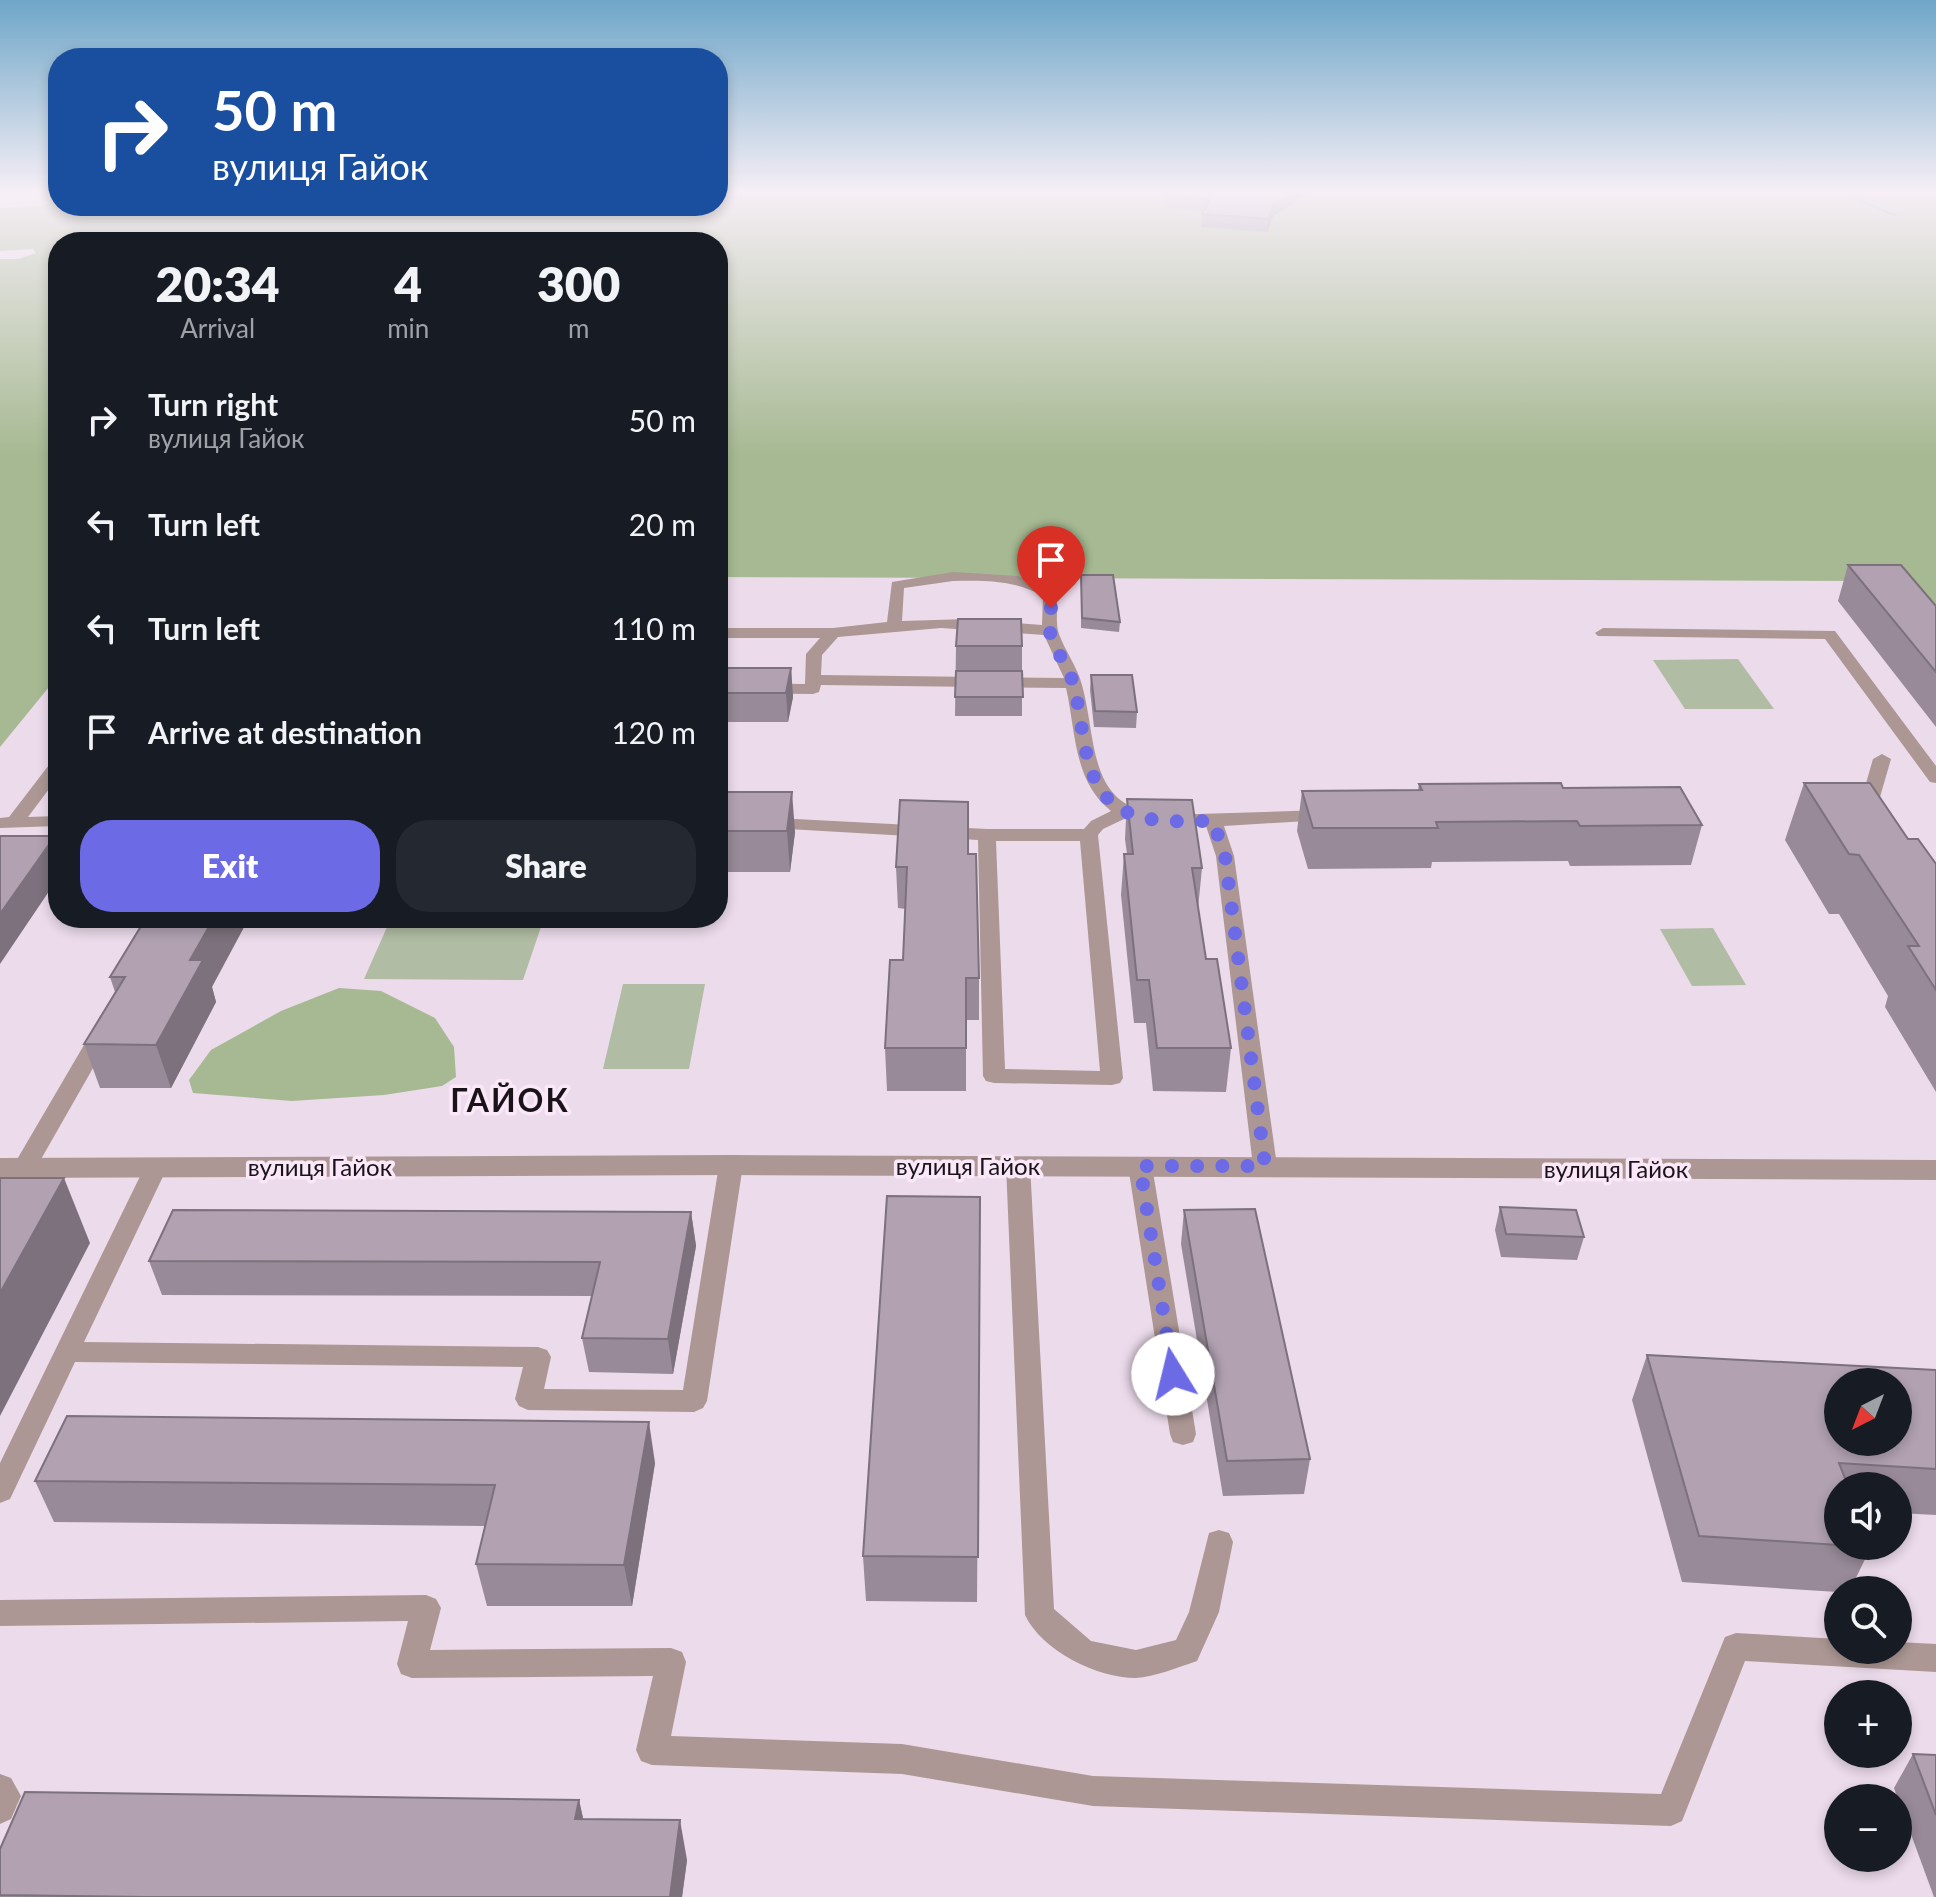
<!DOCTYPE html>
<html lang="en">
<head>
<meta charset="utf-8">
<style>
  body { margin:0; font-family:Lato,sans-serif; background:#242831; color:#f1f3f6; height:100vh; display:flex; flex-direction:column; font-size:30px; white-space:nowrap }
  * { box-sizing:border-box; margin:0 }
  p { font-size:26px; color:#9ea1a6 }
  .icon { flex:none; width:44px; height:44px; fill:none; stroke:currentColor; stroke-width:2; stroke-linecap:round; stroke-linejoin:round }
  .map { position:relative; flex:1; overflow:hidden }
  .drawer { position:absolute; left:48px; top:232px; width:680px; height:696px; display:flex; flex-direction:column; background:#171b24; border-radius:32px; box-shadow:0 4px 12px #0003 }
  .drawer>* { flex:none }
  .top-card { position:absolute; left:48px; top:48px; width:680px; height:168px; border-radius:32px; box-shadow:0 4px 12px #0003; background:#1a4fa0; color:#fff; overflow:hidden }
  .needle { width:52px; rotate:222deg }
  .tools { position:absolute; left:1824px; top:1368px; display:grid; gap:16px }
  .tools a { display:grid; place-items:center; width:88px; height:88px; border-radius:50%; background:#171b24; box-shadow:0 4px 12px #0003; font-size:40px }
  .pin { position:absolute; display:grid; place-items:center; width:68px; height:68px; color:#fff; margin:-82px -34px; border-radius:50% 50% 50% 0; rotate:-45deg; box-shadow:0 0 8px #0007 }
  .pin .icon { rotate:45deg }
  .me { position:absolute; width:88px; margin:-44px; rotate:351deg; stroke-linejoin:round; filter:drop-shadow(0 0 6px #0008) }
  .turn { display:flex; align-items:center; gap:28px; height:168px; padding:0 32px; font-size:36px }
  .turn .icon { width:104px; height:104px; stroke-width:2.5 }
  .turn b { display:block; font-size:56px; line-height:68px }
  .eta { display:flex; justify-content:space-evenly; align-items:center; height:136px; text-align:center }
  .eta b { font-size:48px; font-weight:800; line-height:56px }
  .button { display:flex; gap:16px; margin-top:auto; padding:16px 32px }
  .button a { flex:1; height:92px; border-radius:32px; background:#6c6be5; color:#fff; font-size:32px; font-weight:800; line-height:92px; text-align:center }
  .button a+a { background:#242831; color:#f1f3f6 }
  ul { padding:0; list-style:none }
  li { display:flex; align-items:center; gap:24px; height:104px; padding:0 32px }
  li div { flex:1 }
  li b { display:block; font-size:30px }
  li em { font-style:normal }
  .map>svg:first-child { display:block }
  .green { fill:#b0bca3 }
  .forest { fill:#a6b992 }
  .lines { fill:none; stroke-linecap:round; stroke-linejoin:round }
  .stream { fill:#5b9098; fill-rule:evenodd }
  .service { fill:#ac9794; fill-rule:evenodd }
  .minor { fill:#ac9794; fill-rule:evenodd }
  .wall { fill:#988a98 }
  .shaded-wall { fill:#7c717c }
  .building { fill:#b1a1b1; stroke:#7c717c; stroke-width:2; fill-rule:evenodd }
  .route { stroke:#6c6be5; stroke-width:14; stroke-dasharray:0 25.2 }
  .labels { text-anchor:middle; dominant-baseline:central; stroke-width:7; stroke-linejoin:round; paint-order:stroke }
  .street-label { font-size:24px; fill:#1a141a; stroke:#fae8f8 }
  .district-label { font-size:32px; font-weight:bold; letter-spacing:2px; fill:#1a141a; stroke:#fae8f8 }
</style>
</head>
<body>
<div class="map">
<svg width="1936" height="1897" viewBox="0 0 1936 1897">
  <rect width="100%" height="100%" fill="#ecdbeb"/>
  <g class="green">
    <path d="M1738,659l36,50h-89l-32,-49z"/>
    <path d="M391,918h153l-21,62 -159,-1z"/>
    <path d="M1713,928l33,57 -54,1 -32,-57z"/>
    <path d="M623,984h82l-16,85h-86z"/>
  </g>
  <g class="forest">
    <path d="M718,192h1218v456l-57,-67 -1161,-4v-335h-660v434l-58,71v-488h18l18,-6 -3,-4 -33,2v-43l44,-3 14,-6v7h660z"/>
    <path d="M339,988l42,3 54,27 19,29 2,30 -14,9 -58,9 -92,6 -99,-8 -4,-13 22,-30 70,-39z"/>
  </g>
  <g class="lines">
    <path class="stream" d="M1837,192h5l56,23 -4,1z"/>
    <g class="service">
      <path d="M953,572l65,4 37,15c5,13 -1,29 4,43 6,17 18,32 23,51 16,58 4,125 84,130l158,-5 9,5 -9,5 -100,6 10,30 43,310 -4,6h-16l-4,-6 -37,-310 -10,-30h-52l-30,-7 -21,10 -5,6 25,243 -3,5 -8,2 -118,-2 -8,-2 -3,-5 -5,-236 -260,-15v-10l269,14h97l7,-8 20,-10c-38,-30 -35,-80 -45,-123l-245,-3 -2,7 -6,2 -95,-1v-10l87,1 1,-30 14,-16h-102v-10h115l54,-6 5,-40zM953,581c31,-1 62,-1 90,15l-1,29 -74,-6 -66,2 2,-33zM941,628l103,7 20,43 -243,-3 1,-20 16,-18zM996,841h84l20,230 -95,-2z"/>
      <path d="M1603,628l232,3 101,135v17l-6,-1 -105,-143 -227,-3 -3,-3z"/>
      <path d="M1882,754l9,5 -13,45 7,10 -9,5 -6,-1 -10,-14 13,-45z"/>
      <path d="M58,760v17l-30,40 30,-1v10l-58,2v-10l9,-1 43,-56z"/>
      <path d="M102,1026l11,7 -77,135 -4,6h-16l-4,-6 79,-135z"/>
      <path d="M731,1157l8,2 4,6 -36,236 -4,7 -9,4 -166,-2 -9,-4 -4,-7 8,-32 -448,-5 -65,137 -10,4v-40l148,-303h16l4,6 -84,176 454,5 9,3 4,7 -7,32 139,1 36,-225 4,-6z"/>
      <path d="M1018,1157l8,2 4,6 24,444 37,32 45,9 40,-10 13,-28 20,-79 10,-3 10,3 4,9 -14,70 -22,49c-18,6 -43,16 -61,17 -39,0 -94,-27 -111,-63l-19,-450 4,-6z"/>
      <path d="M1140,1158l8,2 4,6 44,268 -3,8 -10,3 -10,-3 -3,-8 -42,-268 4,-6z"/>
      <path d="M426,1595l10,4 5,9 -11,42 241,-2 11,4 4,10 -15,74 231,8 191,32 568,18 64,-157 11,-4 102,6v11h60v-8l38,2v28l-191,-11 -63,160 -11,5 -578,-20 -191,-32 -250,-9 -11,-4 -5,-11 17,-74 -241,2 -11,-4 -4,-10 11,-43 -408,5v-26z"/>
      <path d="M0,1774l11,4 10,18 -10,23 -11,5z"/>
    </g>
    <path class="minor" d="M731,1155l1205,5v20l-1205,-5 -731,3v-20z"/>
  </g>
  <g class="wall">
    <path d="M1312,192l-39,24 -6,16 -66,-5 1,-13 1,-3 -39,-4 1,-12z"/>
    <path d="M1848,565l88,41v121l-98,-126z"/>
    <path d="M1081,575l39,47 -1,10 -38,-4z"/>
    <path d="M956,646h66v70h-67z"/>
    <path d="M718,668h73l2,29 -5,25h-70z"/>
    <path d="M1091,675l46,37 -1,16 -42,-1 -4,-37z"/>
    <path d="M1804,783l104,56 28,25v228l-51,-85 3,-11 -49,-82h-10l-44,-74z"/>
    <path d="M1419,784l144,4 139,37 -11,40 -121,1 -2,-5 -136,1 -1,6 -123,1 -11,-38 5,-40 116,-1z"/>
    <path d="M718,792l77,40 -5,40h-72z"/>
    <path d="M1127,799l75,69 -4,41 8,50 25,89 -5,44 -73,-1 -7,-68h-12l-13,-128 3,-41h3l-2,-15z"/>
    <path d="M968,854l11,124v42h-13v71h-79l-2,-43 18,-88 3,-51 -8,-1 -2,-41z"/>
    <path d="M146,918l66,69 4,15 -45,86h-71l-16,-44 31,-52 -5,-15z"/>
    <path d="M980,1197l-3,405 -111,-1 -3,-45z"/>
    <path d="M1500,1207l84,30 -7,23 -76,-3 -6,-27z"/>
    <path d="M1184,1210l126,249 -6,35 -81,2 -42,-252z"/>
    <path d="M691,1212l5,34 -23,128 -84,-2 -7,-34 10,-42 -430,-1 -13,-34z"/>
    <path d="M1647,1355l289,15v145l-38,-2v-27h-60v60l33,1 -21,43h-12v2l-156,-10 -50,-182z"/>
    <path d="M655,1463l-23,143h-145l-11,-42 9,-38 -431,-4 -19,-41z"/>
    <path d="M1913,1754l23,1v142h-2l-40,-109z"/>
    <path d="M579,1800l4,19 104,41 -5,37h-682v-48z"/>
  </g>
  <g class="shaded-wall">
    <path d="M1294,192h18l-39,24 -6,16 1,-13 6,-15z"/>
    <path d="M791,668l2,29 -5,25 -2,-29z"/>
    <path d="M792,792l3,40 -5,40 -3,-41z"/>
    <path d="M55,836l3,9v33l-58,86v-50z"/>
    <path d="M214,918h35l-37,69 4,15 -45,86 -15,-43 34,-85z"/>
    <path d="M64,1178l26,65 -90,173v-123z"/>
    <path d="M691,1212l5,34 -23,128 -5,-35z"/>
    <path d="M649,1422l6,41 -23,143 -8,-41z"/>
    <path d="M579,1800l9,40 -13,-21z"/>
    <path d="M680,1820l7,40 -5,37h-12z"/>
  </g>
  <g class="building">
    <path d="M1170,192h124l-20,12 -6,15 -66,-5 8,-15 -45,-4z"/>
    <path d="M1848,565h53l35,41v66z"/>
    <path d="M1081,575h32l7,47 -38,-4z"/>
    <path d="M958,619h63l1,27h-66z"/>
    <path d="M718,668h73l-5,25h-68z"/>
    <path d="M956,671h66l1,26h-68z"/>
    <path d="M1091,675h41l5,37 -42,-1z"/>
    <path d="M1561,783l2,5 117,-1 22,38 -122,1 -3,-5 -141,1 2,6h-125l-11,-37 120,-1 -3,-6z"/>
    <path d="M1804,783h66l38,56h10l18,25v126l-28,-44h11l-60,-91 -10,-1z"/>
    <path d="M718,792h74l-5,39h-69z"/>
    <path d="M1127,799l65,1 10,68h-10l14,91h11l14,89h-74l-8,-68h-12l-13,-126h9z"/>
    <path d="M900,800l68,2v52h8l3,124h-13v70h-81l5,-88h13l4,-93h-11z"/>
    <path d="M0,836h55l-55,78z"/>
    <path d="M146,918h68l-24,42h13l-47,85 -72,-1 41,-67h-15z"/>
    <path d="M0,1178h64l-64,115z"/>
    <path d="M887,1196l93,1 -2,360 -115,-1z"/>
    <path d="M1500,1207l76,3 8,27 -78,-3z"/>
    <path d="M1255,1209l55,250 -83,2 -43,-251z"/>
    <path d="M173,1210l518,2 -23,127 -86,-1 18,-76 -451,-1z"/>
    <path d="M1647,1355l289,15v99l-97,-6 9,23h-10v59l-139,-9zM1838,1382h60v60h-60z"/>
    <path d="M67,1416l582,6 -25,143 -148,-1 19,-79 -460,-4z"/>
    <path d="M1913,1754l23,1v60z"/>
    <path d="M25,1792l554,8 -4,19 105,1 -10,77h-524l-146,-2v-46z"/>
  </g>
  <linearGradient id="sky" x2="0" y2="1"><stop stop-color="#6fa6c8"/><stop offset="0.42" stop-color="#f6eff6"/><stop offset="1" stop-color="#f6eff6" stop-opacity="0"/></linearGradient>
  <rect width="1936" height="457" fill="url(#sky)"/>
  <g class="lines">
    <path class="route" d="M1051,608c-1,7 -3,17 -1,24 4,18 18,33 23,51 15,53 5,121 72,135 21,5 46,3 68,3l12,35 40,310h-125l33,208"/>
  </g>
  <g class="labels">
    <g class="street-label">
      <text x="968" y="1165">вулиця Гайок</text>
      <text x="320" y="1166">вулиця Гайок</text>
      <text x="1616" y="1168">вулиця Гайок</text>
    </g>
    <g class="district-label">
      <text x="510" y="1099">ГАЙОК</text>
    </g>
  </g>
</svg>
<div class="tools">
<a><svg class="needle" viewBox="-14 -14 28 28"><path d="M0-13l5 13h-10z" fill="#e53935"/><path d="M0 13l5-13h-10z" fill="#9ea1a6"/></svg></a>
<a><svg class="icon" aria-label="sound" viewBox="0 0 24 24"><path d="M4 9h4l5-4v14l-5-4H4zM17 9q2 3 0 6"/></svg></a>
<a><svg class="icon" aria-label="search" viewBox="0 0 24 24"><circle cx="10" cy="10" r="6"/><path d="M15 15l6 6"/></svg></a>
<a>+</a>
<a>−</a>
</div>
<div class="pin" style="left:1051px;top:608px;background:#d93025"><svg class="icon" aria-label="arrive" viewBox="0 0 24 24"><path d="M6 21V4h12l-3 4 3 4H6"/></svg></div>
<svg class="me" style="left:1173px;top:1374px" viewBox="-20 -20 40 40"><circle r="19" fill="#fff"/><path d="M0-13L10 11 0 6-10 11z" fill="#6c6be5"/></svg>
<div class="top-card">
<div class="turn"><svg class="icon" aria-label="right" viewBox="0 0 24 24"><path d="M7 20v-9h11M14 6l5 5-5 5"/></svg><div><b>50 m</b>вулиця Гайок</div></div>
</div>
<section class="drawer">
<div class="eta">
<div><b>20:34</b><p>Arrival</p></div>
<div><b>4</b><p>min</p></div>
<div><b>300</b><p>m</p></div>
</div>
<ul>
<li><svg class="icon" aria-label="right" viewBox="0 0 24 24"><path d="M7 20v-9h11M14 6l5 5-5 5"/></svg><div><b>Turn right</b><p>вулиця Гайок</p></div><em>50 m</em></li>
<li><svg class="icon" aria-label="left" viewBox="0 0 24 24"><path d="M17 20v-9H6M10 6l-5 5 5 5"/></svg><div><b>Turn left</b></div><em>20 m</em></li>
<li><svg class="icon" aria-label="left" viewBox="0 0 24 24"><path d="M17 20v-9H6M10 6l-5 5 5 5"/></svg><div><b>Turn left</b></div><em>110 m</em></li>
<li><svg class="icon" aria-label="arrive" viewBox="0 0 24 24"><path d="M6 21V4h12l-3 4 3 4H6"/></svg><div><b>Arrive at destination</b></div><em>120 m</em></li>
</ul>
<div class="button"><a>Exit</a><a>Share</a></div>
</section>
</div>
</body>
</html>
